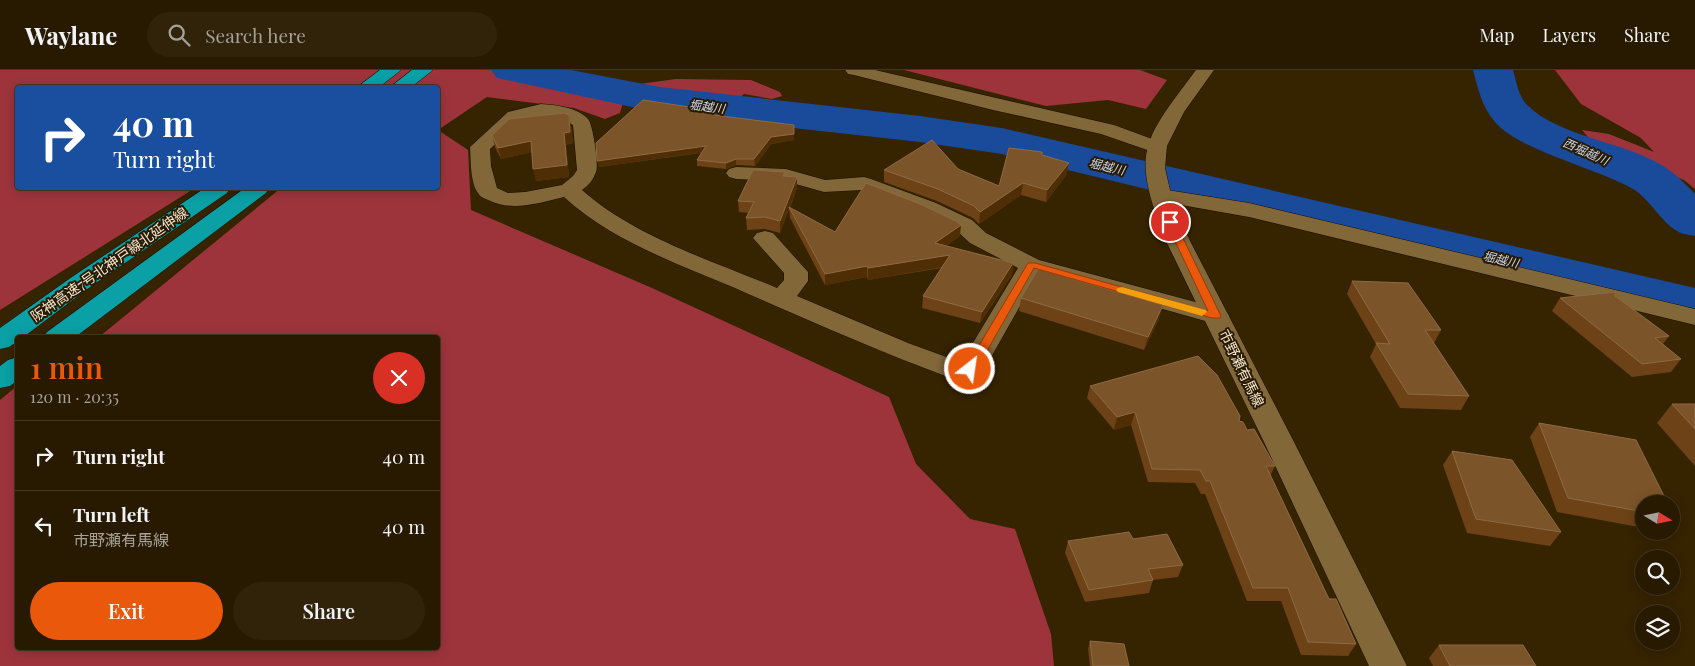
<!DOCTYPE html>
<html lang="en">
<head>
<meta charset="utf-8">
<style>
  body { margin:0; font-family:"Playfair Display","Noto Sans JP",serif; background:#30230a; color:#f1f3f6; height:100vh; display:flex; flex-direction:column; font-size:19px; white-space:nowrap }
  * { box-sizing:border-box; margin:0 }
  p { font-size:16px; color:#a5a199 }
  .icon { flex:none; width:28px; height:28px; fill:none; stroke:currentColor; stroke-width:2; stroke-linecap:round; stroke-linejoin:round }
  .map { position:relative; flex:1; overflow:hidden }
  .details { position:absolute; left:15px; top:265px; width:425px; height:315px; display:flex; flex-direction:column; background:#281a00; border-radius:5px; box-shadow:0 2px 12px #0003,0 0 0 1px #443822 }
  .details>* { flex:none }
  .top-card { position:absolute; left:15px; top:15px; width:425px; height:105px; border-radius:5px; box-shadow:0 2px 12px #0003,0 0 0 1px #443822; background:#1a4fa0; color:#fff; overflow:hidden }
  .needle { width:32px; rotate:100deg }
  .tools { position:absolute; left:1635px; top:425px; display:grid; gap:10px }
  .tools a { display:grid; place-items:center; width:45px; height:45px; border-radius:50%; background:#281a00; box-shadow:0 2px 12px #0003,0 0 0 1px #443822; font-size:25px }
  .pin { position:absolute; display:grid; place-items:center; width:42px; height:42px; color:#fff; margin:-21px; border:2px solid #fff; border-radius:50%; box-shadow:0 1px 5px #0007 }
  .me { position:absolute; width:55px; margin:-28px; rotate:30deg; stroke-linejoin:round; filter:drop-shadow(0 0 4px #0008) }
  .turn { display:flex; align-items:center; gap:18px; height:105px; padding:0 15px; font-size:22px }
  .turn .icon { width:65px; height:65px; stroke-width:2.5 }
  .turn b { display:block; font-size:35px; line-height:42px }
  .round { display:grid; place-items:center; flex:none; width:52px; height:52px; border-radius:26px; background:#30230a }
  .overview { display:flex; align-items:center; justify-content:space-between; height:85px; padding:0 15px }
  h1 { font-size:30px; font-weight:600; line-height:38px; color:#ea580c }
  .action { display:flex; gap:10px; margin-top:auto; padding:10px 15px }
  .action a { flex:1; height:58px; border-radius:30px; background:#ea580c; color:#fff; font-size:20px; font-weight:600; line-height:58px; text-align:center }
  .action a+a { background:#30230a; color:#f1f3f6 }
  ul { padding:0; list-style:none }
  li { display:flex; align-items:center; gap:15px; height:70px; padding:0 15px; border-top:1px solid #443822 }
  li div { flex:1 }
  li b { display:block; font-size:19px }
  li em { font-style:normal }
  header { display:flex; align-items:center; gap:30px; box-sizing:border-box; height:70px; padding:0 25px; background:#281a00; border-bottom:1px solid #443822 }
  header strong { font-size:24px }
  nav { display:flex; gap:28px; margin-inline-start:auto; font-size:18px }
  .search { width:350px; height:45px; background:#30230a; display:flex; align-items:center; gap:12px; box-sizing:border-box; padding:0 18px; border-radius:28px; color:#a5a199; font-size:19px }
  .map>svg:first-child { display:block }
  .forest { fill:#9d343c }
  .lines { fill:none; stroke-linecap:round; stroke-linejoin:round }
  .river { fill:#1a4b9a; fill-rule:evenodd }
  .minor-casing { stroke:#1a0d00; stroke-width:1 }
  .secondary-casing { stroke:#1a0d00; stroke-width:1 }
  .motorway-casing { stroke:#1a0d00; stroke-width:1 }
  .minor { fill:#826739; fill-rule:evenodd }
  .secondary { fill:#826739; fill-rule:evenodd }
  .motorway { fill:#0aa0a6; fill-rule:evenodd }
  .wall { fill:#6c4216 }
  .shaded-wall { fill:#502e05 }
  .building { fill:#7b5429; stroke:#8e6b43 }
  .route { fill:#ea580c; stroke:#983908 }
  .slow { fill:#f59e0b }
  .labels { text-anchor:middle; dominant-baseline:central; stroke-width:4; stroke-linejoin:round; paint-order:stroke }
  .far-water-label { font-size:12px; font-style:italic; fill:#c8d6ec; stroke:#291b03 }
  .street-label { font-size:14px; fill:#f5e6cd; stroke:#291b03 }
</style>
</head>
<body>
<header>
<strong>Waylane</strong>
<div class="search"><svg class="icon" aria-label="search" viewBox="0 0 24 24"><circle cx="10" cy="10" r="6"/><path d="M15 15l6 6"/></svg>Search here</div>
<nav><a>Map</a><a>Layers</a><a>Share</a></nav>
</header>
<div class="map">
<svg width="1695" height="596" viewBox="0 0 1695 596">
  <rect width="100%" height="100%" fill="#362300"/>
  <g class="forest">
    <path d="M0,0h552l73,16 51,-7 75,1 29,12 2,4 -10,3 -28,-5 -12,10 -108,-5 -4,14 -15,6 -31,-11 -87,-11 -49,33v-42h-420v100h177l-195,122z"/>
    <path d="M904,0h236l27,10 -21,29 -38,-9 -62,6z"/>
    <path d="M1555,0h140v119l-11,-9 -86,-31 -16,-19 27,4 45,18 -13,-14 -60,-34z"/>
    <path d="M438,60l30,20 3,60 181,78 237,109 27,67 54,55 45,10 36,105 3,32h-1054v-266l17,-14 1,262h420v-310l-339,-1 182,-149h157z"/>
  </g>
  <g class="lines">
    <g class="river">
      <path d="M491,0h80l89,17 260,29 82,12 693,160v34l-693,-168 -82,-12 -260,-29 -163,-35z"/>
      <path d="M1473,0h40c3,10 6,28 14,35 35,34 104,37 142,65 10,7 18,16 26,24v42c-5,-1 -14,-2 -18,-5 -17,-10 -27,-32 -44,-42 -36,-21 -113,-38 -138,-67 -13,-15 -17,-33 -22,-52z"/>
    </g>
    <defs>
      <g id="minor">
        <path d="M845,0h30l239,55 49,18 3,4 -3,4 -7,2 -55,-19 -108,-24 -139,-35 -6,-1z"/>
        <path d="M541,34c15,1 36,3 47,15 5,5 11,47 8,53 -3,8 -7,13 -14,18 53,47 131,71 195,98l7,-8v-7l-31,-35 4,-5 8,-2 8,2 35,39v9l-11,15 111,47 52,19 2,-1 56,-93 -48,-25 -14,-13 -36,-17 -58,-23 -38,2 -39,-11 -49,-2 -7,-2 -3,-4 3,-4 7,-2 50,2 39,11 39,-3 7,2 65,24 36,17 14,13 53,27 186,50 4,6 -4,6 -9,2 -178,-50 -57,101 -23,5 -10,-3c-72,-27 -143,-58 -213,-89 -59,-25 -123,-47 -171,-91 -25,6 -52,15 -76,3 -4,-2 -8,-3 -10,-7 -8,-11 -7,-33 -8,-46l38,-35zM531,46l26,1 16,8 4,45 -4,6 -11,9 -37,7 -17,1 -11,-5 -6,-22 -1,-17 27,-26z"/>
        <path d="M1161,119l88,14 446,106v16l-446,-108 -96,-17 -3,-5 3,-5z"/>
      </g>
      <path id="secondary" d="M1196,0h18l-30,42 -17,34 -2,22 7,31 17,40 105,203 113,224h-38l-105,-224 -99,-203c-34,-88 -23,-97 31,-169z"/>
      <g id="motorway">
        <path d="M380,0h21l-23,18h-22z"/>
        <path d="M412,0h21l-23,18h-21z"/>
        <path d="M205,118h25l-3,5 -137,94 -68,51h-4v3l-9,6 -9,2v-21l72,-51z"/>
        <path d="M245,118h24l-3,5 -192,145h-31l4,-6z"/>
        <path d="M18,287v23l-8,6 -10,2v-22l8,-6z"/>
      </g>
    </defs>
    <use href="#minor" class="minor-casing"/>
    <use href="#secondary" class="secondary-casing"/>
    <use href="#motorway" class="motorway-casing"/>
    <use href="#minor" class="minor"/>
    <use href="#secondary" class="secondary"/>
    <use href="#motorway" class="motorway"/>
  </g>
  <g class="wall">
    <path d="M716,41l1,4 77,25 -23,4 -16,22 -19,-1 -10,4 -29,-3v-6l4,-7 -102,14z"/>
    <path d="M571,56l2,17 -7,2 3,32 -33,4 -4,-29 -31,7 -6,-12 -3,-12z"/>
    <path d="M1042,86l25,18 -21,28 -25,-7 -42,29 -6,-6 -36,-17 -53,-19v-12l74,-1 41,17z"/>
    <path d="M785,106l12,12 -7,20 45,24 125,4 -14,10 67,17 -1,12 -32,48 -58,-15 1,-12 19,-28 -74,12 -1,-3 -42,8 -35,-67 -1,-9 -9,24 -15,-4 -18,1 -1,-12 3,-5 -10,-1 -1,-11z"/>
    <path d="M1352,211l89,49 -7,13 35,53 -8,14 -61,-2 -30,-51 6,-13 -29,-50z"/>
    <path d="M1615,226l54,40 -6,8 18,15 -10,13 -39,5 -80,-66 8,-13z"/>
    <path d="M1021,228l138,21 -15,31 -125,-39z"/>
    <path d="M1090,316l149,35 8,9 28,36 -5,10 59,123 27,45 -8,12 -47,-1 -20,-54h-34l-42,-107h-4l-6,-11 -47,-1 -17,-57 -17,5 -27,-32z"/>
    <path d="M1672,334h23v62l-38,-43z"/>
    <path d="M1539,353l105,81v24l-87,-16 -27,-75z"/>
    <path d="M1452,381l109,81 -11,14 -83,-13 -24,-68z"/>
    <path d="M1133,469l50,26 -5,12 -25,3 -4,13 -64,9 -20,-49 3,-12z"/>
    <path d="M1090,571l39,25h-39l-2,-17z"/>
    <path d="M1439,575l97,21h-103l-4,-8z"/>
  </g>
  <g class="shaded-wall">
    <path d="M569,45l2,11 2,17 -7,2 3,32 -33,4 -3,-12 31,-36z"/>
    <path d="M794,55v15l-23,4 -16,22 -1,-7 17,-22z"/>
    <path d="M531,71l3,11 -33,7 -3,-11z"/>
    <path d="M706,76v6l-107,15 -2,-6z"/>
    <path d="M736,89v6l-10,4v-6z"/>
    <path d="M1069,93l-2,11 -21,28 1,-12z"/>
    <path d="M797,107v11l-17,45v-12z"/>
    <path d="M1023,113l-2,12 -42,29 1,-12z"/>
    <path d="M961,155l-1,11 -26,18 1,-11z"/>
    <path d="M950,185l-1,11 -81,14v-12z"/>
    <path d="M1013,193l-1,12 -32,48 2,-11z"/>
    <path d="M867,196v11l-42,8v-11z"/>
    <path d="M1163,235l-4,14 -15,31 4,-13z"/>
    <path d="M1135,342l-4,13 -17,5 3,-13z"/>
  </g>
  <g class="building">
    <path d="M643,30l73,11 -3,4 81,10v9l-23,3 -17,22h-18l-10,4 -29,-3 9,-14 -109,15 -1,-18z"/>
    <path d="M564,43l5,2 1,17 -6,1 3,32 -34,4 -2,-28 -33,7 -6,-13 17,-16z"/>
    <path d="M932,70l26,29 41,17 10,-38 33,4v3l27,8 -22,27 -24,-7 -43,29 -6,-6 -36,-17 -54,-19z"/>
    <path d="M753,100l32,2 -2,4 14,1 -17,44 -15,-4 -19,1 8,-16 -16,-1z"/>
    <path d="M866,113l54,21 36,17 5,4 -26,18 78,20 -31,49 -59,-16 27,-41 -82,13 -1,-2 -42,8 -36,-67 46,25z"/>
    <path d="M1038,199l125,36 -15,32 -127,-39z"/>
    <path d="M1352,211l56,2 33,47h-16l44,66 -61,-2 -32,-51 14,1z"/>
    <path d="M1615,222v4l54,40 -14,2 26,21 -39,5 -82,-66z"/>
    <path d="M1198,286l19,19 23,41 -1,5 4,1 4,8 7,-1 21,37h-9l63,133h7l20,45 -48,-2 -20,-54h-35l-43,-107h-4l-6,-11 -48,-1 -17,-57 -18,5 -27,-31z"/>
    <path d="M1672,334h23v25z"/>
    <path d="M1539,353l97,17 32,64h-24v8l-76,-14z"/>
    <path d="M1452,381l60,9 49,72 -85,-13z"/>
    <path d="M1671,441l3,6h-3z"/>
    <path d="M1129,462l4,7 34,-5 16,31 -35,4 5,11 -64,10 -21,-49z"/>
    <path d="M1090,571l34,3 5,22h-36z"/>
    <path d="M1439,575h84l13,21h-86z"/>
  </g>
  <path class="route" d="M1170,149l5,3 46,94 -1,2h-8l-178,-50 -59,104h-9l-1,-3 63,-106h7l173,48 -42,-89z"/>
  <path class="slow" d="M1122,217l84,23 1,2 -5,4 -84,-24 -2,-2 2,-2z"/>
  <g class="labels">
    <g class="far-water-label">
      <text transform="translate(707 36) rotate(7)">堀越川</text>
      <text transform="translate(1586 81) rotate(24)">西堀越川</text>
      <text transform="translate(1107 96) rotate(13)">堀越川</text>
      <text transform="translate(1501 189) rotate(13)">堀越川</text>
    </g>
    <g class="street-label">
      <text transform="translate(109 194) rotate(-35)">阪神高速7号北神戸線北延伸線</text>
      <text transform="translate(1242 298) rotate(64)">市野瀬有馬線</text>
    </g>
  </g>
</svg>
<div class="tools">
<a><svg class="needle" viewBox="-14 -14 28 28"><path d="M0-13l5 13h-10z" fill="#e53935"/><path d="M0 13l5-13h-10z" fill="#a5a199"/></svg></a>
<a><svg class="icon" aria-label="search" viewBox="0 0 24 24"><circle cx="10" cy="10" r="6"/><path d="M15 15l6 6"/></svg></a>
<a><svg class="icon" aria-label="layers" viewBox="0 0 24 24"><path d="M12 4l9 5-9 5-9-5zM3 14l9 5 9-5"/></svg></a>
</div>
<div class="pin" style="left:1170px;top:152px;background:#d93025"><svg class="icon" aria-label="arrive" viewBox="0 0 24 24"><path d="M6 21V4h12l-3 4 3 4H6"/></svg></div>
<svg class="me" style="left:970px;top:299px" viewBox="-20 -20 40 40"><circle r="17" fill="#ea580c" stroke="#fff" stroke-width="3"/><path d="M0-11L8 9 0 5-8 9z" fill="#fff"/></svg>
<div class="top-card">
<div class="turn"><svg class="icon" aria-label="right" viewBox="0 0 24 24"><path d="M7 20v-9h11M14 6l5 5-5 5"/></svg><div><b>40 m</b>Turn right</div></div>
</div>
<section class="details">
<div class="overview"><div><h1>1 min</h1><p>120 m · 20:35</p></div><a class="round" style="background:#d93025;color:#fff"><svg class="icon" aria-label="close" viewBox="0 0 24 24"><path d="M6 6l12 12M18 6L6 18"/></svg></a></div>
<ul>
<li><svg class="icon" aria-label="right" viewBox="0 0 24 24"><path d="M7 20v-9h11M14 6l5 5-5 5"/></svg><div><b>Turn right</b></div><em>40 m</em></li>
<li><svg class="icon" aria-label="left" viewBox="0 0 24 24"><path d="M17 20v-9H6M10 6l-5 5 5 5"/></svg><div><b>Turn left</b><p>市野瀬有馬線</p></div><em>40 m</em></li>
</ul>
<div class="action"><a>Exit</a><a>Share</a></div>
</section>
</div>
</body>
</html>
